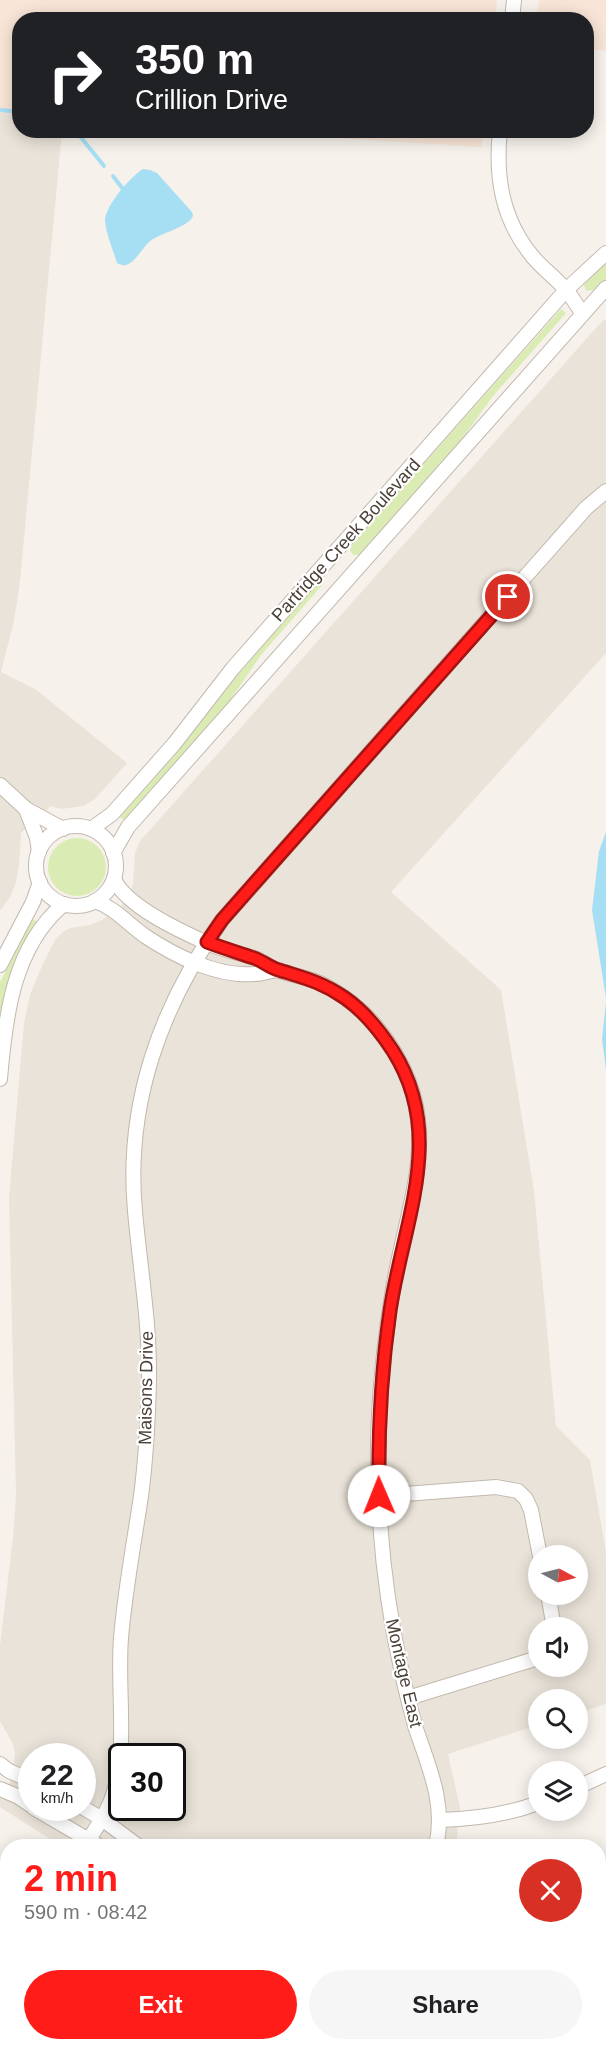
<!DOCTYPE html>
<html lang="en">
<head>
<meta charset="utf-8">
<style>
  body { margin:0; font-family:Arial,sans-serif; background:#f6f6f6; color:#202124; height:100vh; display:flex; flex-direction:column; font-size:22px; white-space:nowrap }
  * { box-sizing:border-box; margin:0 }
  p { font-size:20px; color:#757577 }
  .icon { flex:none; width:33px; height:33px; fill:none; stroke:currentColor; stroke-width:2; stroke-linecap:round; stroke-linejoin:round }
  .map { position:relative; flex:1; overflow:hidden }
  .side { position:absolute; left:0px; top:1839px; width:606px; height:212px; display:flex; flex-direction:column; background:#fff; border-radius:24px 24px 0 0; box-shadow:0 3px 15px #0003 }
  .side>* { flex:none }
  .guide { position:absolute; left:12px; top:12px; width:582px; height:126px; border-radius:24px; box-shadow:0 3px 15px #0003; background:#202124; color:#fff; overflow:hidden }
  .needle { width:39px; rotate:97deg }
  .fabs { position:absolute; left:528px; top:1545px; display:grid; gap:12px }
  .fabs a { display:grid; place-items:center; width:60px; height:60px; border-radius:50%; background:#fff; box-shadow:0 3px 15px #0003; font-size:30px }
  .speed { position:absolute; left:18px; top:1743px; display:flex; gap:12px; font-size:30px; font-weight:700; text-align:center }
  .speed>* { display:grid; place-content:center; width:78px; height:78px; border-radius:50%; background:#fff; box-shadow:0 3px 15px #0003; line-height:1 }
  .speed small { font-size:15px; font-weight:400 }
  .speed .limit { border:3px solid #111; border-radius:9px; background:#fff; color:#111 }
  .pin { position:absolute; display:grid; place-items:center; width:51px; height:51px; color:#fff; margin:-26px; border:3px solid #fff; border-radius:50%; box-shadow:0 2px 6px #0007 }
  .me { position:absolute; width:66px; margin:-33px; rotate:359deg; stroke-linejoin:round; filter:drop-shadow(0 0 4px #0008) }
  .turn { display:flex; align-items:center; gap:21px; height:126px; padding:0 24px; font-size:27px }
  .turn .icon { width:78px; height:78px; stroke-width:2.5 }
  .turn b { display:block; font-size:42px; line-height:51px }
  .round { display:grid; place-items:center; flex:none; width:63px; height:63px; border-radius:32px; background:#f6f6f6 }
  .summary { display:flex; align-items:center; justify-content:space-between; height:102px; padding:0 24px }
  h1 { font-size:36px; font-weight:800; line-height:45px; color:#ff1c19 }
  .primary-button { display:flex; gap:12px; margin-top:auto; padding:12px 24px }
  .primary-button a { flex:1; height:69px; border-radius:36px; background:#ff1c19; color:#fff; font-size:24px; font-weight:800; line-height:69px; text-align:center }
  .primary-button a+a { background:#f6f6f6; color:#202124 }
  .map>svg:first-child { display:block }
  .residential { fill:#eae3d9; fill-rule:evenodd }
  .commercial { fill:#f8e5d7 }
  .green { fill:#daecb3 }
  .water { fill:#a6dff4 }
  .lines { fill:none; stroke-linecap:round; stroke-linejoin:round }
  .stream { stroke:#a6dff4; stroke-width:4 }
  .minor-casing { stroke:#c2b8ad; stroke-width:16 }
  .minor { stroke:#fff; stroke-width:14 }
  .route-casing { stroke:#a61210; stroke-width:15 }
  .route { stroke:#ff1c19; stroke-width:10 }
  .labels { text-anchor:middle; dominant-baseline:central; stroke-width:4.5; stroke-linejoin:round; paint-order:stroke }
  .street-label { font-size:18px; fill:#4b4138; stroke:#fff }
</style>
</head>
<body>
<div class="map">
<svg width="606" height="2050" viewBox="0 0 606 2050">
  <rect width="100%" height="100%" fill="#f6f1eb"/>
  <g class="residential">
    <path d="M0,112l19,2 1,16 42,1 -42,450 -6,40 -13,51 34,17 92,74 -32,36 -11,7 -23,3 -10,-3 -30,27 -2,32 -3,18 -6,14 -10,14z"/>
    <path d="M604,319l2,2v332l-215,239 110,98 33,201 22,235 34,34 16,92v152l-28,9v-13h-40v25l-90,29 12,54 -4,38h-395l-61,-39v-8l10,-16 5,-28 -2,-11 -13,-23v-75l13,-109 3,-41 -7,-299 15,-174 6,-28 12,-29 13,-26 8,-8 7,-4 20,-3 12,-5 20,-15 8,-11 3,-10 2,-31 5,-12zM538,1556h40v38h-40zM538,1628h40v38h-40zM32,1756h50v52h-50zM122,1756h50v52h-50z"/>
  </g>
  <g class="commercial">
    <path d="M0,0h497l-2,20h-475l-1,95 -19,-2z"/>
    <path d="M539,0h67v51l-19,-2 -1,-29 -49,-1z"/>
    <path d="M222,131h261l-1,16z"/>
  </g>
  <g class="green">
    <path d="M606,264v15l-12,11 -7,1 -3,-5 1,-4z"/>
    <path d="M561,309l5,4 -73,83 -34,47 -99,112h-7l-3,-5 1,-4z"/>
    <path d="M321,580h2l1,3 -63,72 -34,50 -102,116 -5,-4 53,-60 68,-86z"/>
    <circle cx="77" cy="867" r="29"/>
    <path d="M33,919l4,3 -24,44 -13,47v-31z"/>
  </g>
  <g class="water">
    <path d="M143,169l7,1 7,3 35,39 1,4c-5,12 -32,16 -44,26 -9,8 -18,30 -32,21 -4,-13 -10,-27 -12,-41 -1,-15 25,-45 38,-53z"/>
    <path d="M606,832v166l-14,-88 7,-59z"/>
    <path d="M606,1002v68l-4,-31z"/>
  </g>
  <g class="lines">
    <g class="stream">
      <path d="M0,110l20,2"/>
      <path d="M75,130l29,36"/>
      <path d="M113,176l10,13"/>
    </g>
    <defs>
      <g id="minor">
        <path d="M512,20l2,-20"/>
        <path d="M500,130c-5,47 2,90 33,127 10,12 23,21 33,33 6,7 11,15 16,23"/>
        <path d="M0,785l26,24 37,20"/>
        <path d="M26,809l11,29 2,14"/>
        <circle cx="76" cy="866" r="40"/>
        <path d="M91,829l21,-15 62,-70 59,-76 333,-378 40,-37"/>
        <path d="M113,853l15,-26 478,-539"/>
        <path d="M114,879c12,27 66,52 93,64 16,7 33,10 50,16 7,3 13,8 20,11 16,6 33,7 49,16 20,11 39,26 53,44 69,87 32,158 15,253 -9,53 -15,107 -16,161 -1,77 7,154 24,229 4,19 9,38 14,56 13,38 30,76 20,117"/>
        <path d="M95,901c20,7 33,23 50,35 30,20 72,41 109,38 8,0 16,-3 23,-4"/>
        <path d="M0,965l33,-63 7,-20"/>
        <path d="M0,1079c5,-61 13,-133 64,-175"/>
        <path d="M379,1496l117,-9 22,4 8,8 5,11 9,46"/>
        <path d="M548,1594l6,34"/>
        <path d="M408,1698l130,-40"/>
        <path d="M0,1764l9,7 23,10"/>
        <path d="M578,1787l28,-13"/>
        <path d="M0,1789l17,7 15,10"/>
        <path d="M82,1807l20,12 36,27"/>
        <path d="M34,1808l65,38"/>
        <path d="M440,1820c33,-1 67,-5 98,-17"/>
        <path d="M88,1841c9,-15 20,-29 25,-46 15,-46 4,-108 8,-157 4,-48 13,-95 20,-142 5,-38 7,-76 8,-114 1,-58 -9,-114 -14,-171 -10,-107 26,-206 87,-291l364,-412 20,-17"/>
        <path d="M403,2043l4,7"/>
        <path d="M492,2043l4,7"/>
        <path d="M169,2050l5,-7"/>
        <path d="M464,2050l13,-7"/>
      </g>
    </defs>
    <use href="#minor" class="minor-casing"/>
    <use href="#minor" class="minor"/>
  </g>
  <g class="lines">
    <defs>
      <path id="route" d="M379,1496c-1,-62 2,-123 11,-185 13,-89 57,-175 3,-260 -13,-20 -28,-39 -48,-53 -23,-16 -41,-20 -66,-28 -9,-2 -16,-9 -25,-12 -15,-5 -31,-10 -47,-16l15,-22 38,-43 248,-280"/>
    </defs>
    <use href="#route" class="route-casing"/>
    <use href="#route" class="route"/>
  </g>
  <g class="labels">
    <g class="street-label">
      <text transform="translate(346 540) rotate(-48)">Partridge Creek Boulevard</text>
      <text transform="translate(146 1388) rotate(-89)">Maisons Drive</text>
      <text transform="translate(404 1673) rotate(77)">Montage East</text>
    </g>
  </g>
</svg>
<div class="fabs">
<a><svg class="needle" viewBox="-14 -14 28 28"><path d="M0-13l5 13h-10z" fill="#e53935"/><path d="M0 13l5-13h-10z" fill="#757577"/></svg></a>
<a><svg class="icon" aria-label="sound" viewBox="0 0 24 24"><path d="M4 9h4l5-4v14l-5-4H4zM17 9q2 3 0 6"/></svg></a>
<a><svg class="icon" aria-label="search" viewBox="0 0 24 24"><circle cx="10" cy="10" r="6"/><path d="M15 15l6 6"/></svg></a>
<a><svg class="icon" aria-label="layers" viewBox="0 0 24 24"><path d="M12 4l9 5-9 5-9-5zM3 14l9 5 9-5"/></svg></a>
</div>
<div class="speed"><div>22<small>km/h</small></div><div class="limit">30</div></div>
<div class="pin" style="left:508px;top:597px;background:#d93025"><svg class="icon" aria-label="arrive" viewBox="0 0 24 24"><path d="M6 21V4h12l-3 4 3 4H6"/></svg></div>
<svg class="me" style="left:379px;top:1496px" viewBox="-20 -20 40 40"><circle r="19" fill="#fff"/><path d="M0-13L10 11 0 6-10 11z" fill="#ff1c19"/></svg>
<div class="guide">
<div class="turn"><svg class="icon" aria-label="right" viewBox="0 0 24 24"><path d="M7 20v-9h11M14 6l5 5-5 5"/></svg><div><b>350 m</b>Crillion Drive</div></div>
</div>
<section class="side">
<div class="summary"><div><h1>2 min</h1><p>590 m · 08:42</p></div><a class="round" style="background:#d93025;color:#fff"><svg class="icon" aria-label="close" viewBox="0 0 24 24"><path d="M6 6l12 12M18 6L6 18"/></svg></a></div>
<div class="primary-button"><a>Exit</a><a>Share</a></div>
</section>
</div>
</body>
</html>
